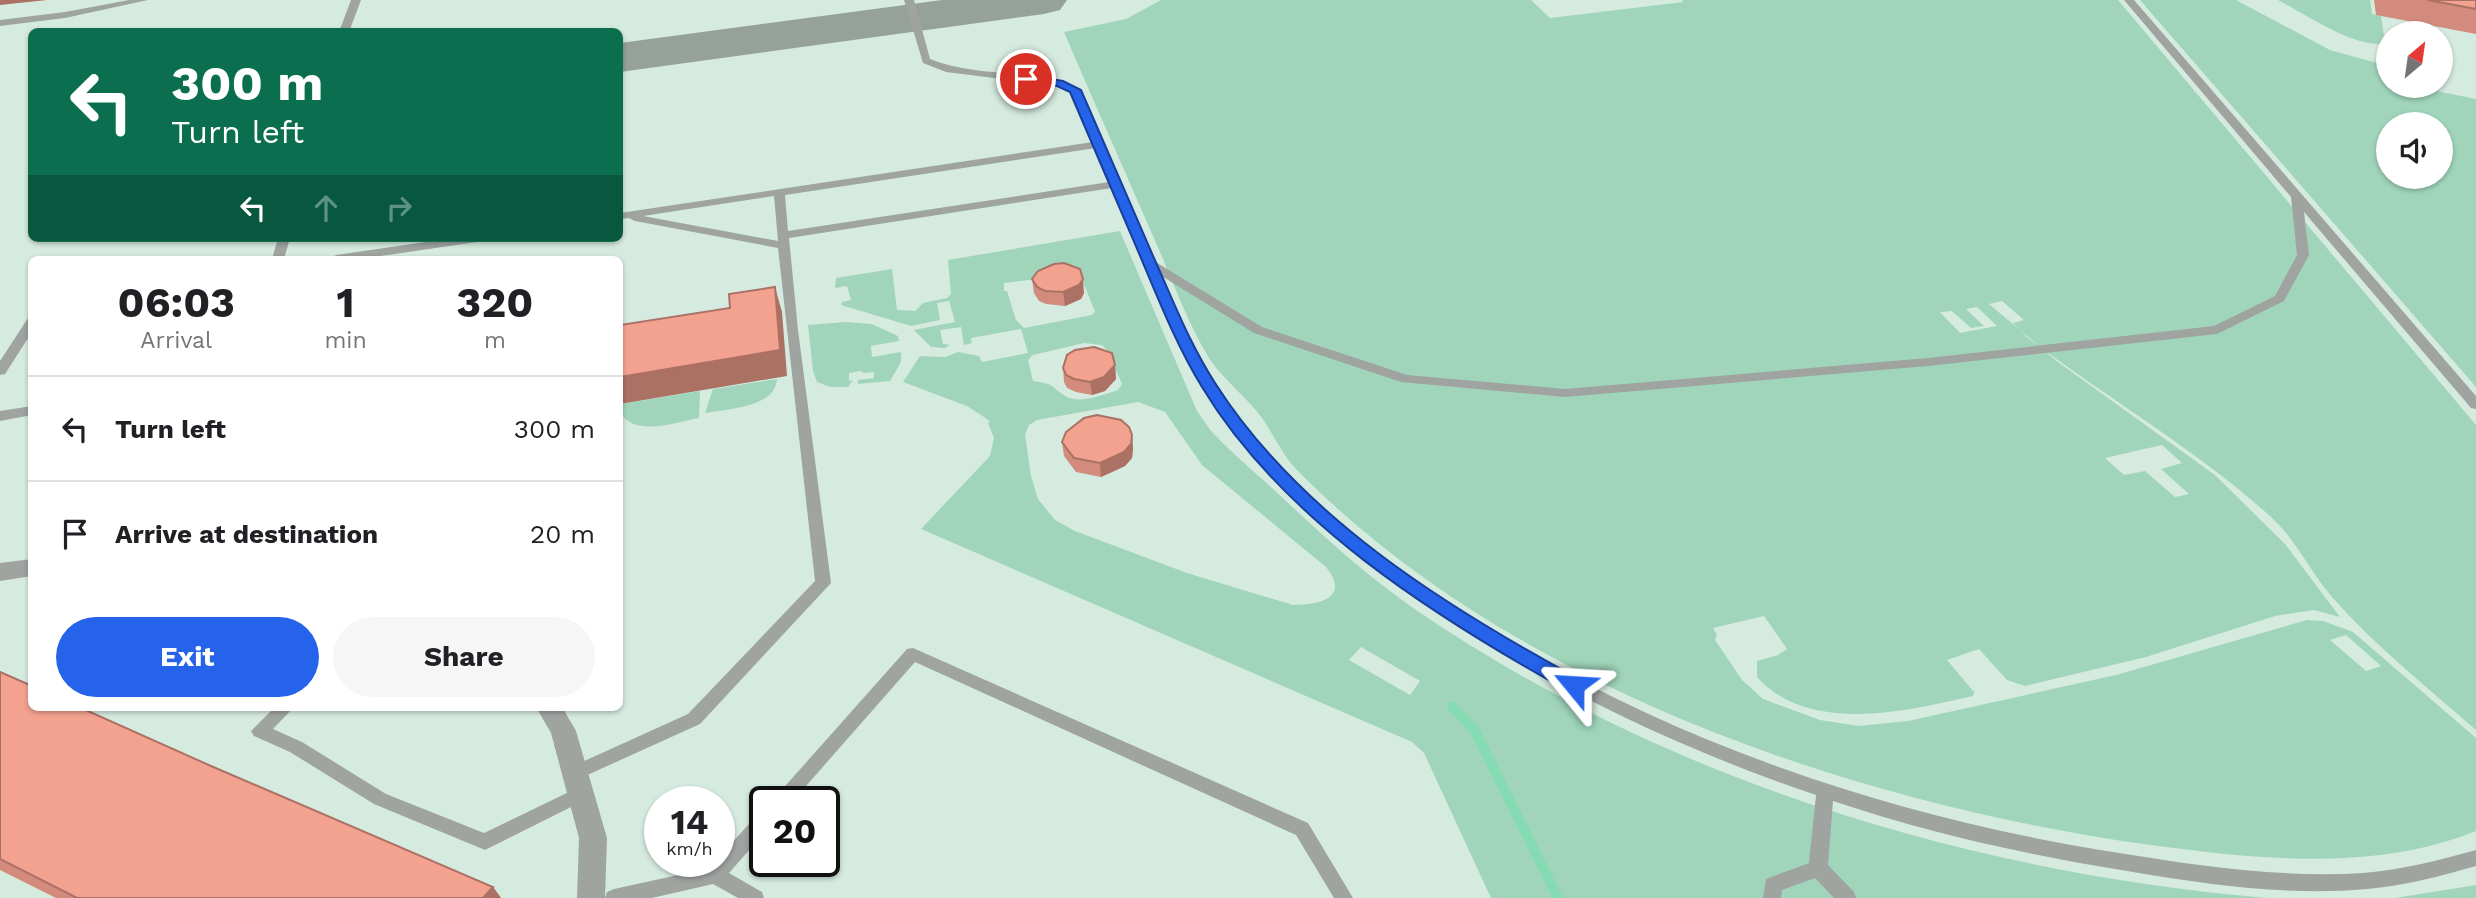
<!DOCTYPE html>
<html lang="en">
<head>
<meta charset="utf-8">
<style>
  body { margin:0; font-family:"Work Sans",sans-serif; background:#f6f6f6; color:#202124; height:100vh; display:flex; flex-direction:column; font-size:26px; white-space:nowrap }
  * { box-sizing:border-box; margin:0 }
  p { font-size:23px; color:#757577 }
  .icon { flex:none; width:38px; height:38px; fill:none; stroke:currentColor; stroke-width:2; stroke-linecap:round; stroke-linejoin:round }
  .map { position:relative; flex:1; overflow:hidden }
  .side { position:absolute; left:28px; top:256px; width:595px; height:455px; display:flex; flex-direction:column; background:#fff; border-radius:10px; box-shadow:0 2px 5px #0004 }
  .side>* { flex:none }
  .guide { position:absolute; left:28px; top:28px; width:595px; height:214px; border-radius:10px; box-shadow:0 2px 5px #0004; background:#0b6e4f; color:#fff; overflow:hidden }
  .needle { width:46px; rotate:29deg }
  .tools { position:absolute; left:2376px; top:21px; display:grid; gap:14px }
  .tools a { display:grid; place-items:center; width:77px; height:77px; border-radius:50%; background:#fff; box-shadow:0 2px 5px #0004; font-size:35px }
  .speed { position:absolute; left:644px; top:786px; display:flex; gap:14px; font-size:35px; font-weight:700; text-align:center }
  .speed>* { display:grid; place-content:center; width:91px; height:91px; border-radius:50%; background:#fff; box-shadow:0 2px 5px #0004; line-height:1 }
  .speed small { font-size:18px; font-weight:400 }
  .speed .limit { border:4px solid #111; border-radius:10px; background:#fff; color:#111 }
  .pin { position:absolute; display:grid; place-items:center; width:60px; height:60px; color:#fff; margin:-30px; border:4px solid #fff; border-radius:50%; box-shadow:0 2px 7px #0007 }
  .me { position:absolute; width:77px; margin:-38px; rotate:297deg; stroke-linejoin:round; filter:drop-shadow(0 0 5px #0008) }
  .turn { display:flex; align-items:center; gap:24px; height:147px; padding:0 28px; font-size:32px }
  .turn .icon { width:91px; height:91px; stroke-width:2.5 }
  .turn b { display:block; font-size:49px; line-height:60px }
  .lanes { display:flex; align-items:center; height:66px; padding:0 28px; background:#0003; justify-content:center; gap:35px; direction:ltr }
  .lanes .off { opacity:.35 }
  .eta { display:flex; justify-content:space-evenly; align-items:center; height:119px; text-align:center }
  .eta b { font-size:42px; font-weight:700; line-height:49px }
  .button { display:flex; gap:14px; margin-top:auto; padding:14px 28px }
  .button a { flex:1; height:80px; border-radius:42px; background:#2563eb; color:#fff; font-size:28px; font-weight:700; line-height:80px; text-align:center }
  .button a+a { background:#f6f6f6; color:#202124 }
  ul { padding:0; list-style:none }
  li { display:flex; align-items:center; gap:21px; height:105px; padding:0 28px; border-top:2px solid #e0e0e0 }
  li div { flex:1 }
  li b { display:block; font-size:26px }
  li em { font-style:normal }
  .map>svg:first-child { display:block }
  .built { fill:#d6ebe0; fill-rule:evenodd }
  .green { fill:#a0d5bb; fill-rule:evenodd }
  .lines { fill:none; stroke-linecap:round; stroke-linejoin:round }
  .stream { stroke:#85dbb4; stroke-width:10 }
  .taxiway { fill:#97a19c; fill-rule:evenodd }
  .lane { fill:#9fa4a1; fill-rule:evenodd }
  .street { fill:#9fa4a1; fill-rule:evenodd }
  .wall { fill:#d28b7c }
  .shaded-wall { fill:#ab7165 }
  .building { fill:#f4a290; stroke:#ab7165; stroke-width:2 }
  .route { fill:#2563eb; stroke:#184099; stroke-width:2 }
</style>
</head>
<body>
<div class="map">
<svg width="2476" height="898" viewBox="0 0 2476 898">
  <rect width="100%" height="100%" fill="#e8f5ee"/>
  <path class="built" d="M0,0h2476v898h-2476zM32,32h588v206h-588zM2389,33h52v53h-52zM2389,124h52v53h-52zM32,259h588v448h-588zM660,802h59v59h-59zM765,802h59v59h-59z"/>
  <g class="green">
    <path d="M1161,0h370l19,18 133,-16 -1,-2h436l358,425v305c-49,-43 -101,-84 -144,-133 -22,-25 -35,-56 -61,-80 -74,-67 -163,-118 -243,-179l-15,-15 11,-3 -22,-19 -13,3 69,58 157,113 70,69 55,73 -26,-7 -39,6 -129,41 -121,29 -18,-6 -28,-31 -32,11 27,32 -1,4c-66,15 -164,39 -216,-19v-16l21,-6 9,-6 -23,-33 -51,12 4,7 -2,5 27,40 21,19 57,21 39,6 49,-5 208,-46 191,-55 16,1 30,11 123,106v93c-99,40 -214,29 -318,15 -298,-40 -646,-157 -861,-376 -15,-15 -23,-35 -35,-52 -16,-22 -39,-38 -53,-60 -23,-38 -38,-82 -56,-122 -29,-67 -60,-136 -89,-204l62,-13zM1977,307l20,19 -37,7 -20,-21 12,-1 19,17 13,-2 -18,-17zM2162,445l20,18 -21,6 28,25 -14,3 -30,-26 -21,4 -19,-17zM2346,635l35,31 -15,5 -36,-31z"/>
    <path d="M2140,0h96l94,50 58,16 1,20h23l64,13v288zM2441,124v53h-52v-53z"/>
    <path d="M2278,0h92l2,14 9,2 4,27c-28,7 -82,-30 -107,-43z"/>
    <path d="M1120,231l77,180 14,20c19,20 40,38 61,57 46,43 92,86 144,122 251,171 551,262 851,288h-776l-67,-145 -12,-11 -491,-213 69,-73 4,-18 -6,-15 2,-2 -23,-15 -64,-24 17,-26 25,1 13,-5 21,4 3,6 46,-9 -7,-24 -50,9 1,5 -8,2 -3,-18 -21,3 3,14 7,1 -5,3 -14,-1 -17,-17 41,-8 -6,-21 -12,2 3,17 -29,6 -70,-21 1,-3 9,-2 -4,-14 -12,2 1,-10 56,-9 5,41 18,1 8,-8 24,-5 4,-4 -3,-34zM1080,274l15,38 -3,3 -68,13 -8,-8 -9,-29h-3v-8zM1084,343l18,2 5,5 15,34 -4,6c-12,4 -38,14 -51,7 -19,-11 -8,-12 -34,-16l-5,-21 5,-5zM1138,402l27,10 37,53 124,102c25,31 -7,38 -33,38l-106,-32 -112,-42 -20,-11 -17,-21 -7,-23 -6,-42 4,-9 8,-5zM1361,647l59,34 -10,14 -61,-35z"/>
    <path d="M846,322l26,2 26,12 1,5 -28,5 1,11 29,-5v10l-11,19 -32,3v-4l16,-2v-6l-11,1 -2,-2 -12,2v8l4,-1 -5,7h-18l-13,-5 -4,-11 -5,-46z"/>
    <path d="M777,379c-2,29 -50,30 -72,34l8,-24z"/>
    <path d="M700,391l-1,27c-23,4 -65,20 -79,-6l1,-8z"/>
    <path d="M2476,885v13h-81z"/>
  </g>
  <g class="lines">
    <path class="stream" d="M1452,707l22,22 84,169"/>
    <path class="taxiway" d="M942,0h125l-7,10 -16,4 -424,58v-29z"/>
    <g class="lane">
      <path d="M129,0h19l-83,18 -65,8v-6l65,-8z"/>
      <path d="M351,0h10l-12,32h-10z"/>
      <path d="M904,0h10l16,59c47,19 102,9 149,29l17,35 58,138 108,66 145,48 158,14 363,-31 286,-32 61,-30 22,-41 -6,-58 -167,-197h10l342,396v13l-5,-1 -167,-196 5,43 -25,46 -67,33 -289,32 -363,31 -164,-15 -147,-49 -94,-58c31,70 69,138 122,194 50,52 108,94 167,134 201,133 433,213 670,250 81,13 163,25 244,20 39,-3 76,-13 113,-23v16c-36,10 -72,20 -109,23 -78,7 -157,-4 -234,-17 -101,-16 -202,-38 -300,-71l-5,64 26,27 2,6h-22l-19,-20 -33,12 -1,8h-18l3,-19 43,-16 7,-68c-136,-46 -265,-107 -384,-188 -74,-50 -145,-107 -199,-179 -54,-72 -88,-157 -121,-240l-323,50 9,92 33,253 -131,141 -117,53 -6,2 -6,-2 -3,-5 3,-5 117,-53 127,-133 -37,-333 -143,-27 -6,-3 -9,1v-6l473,-71 -22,-50 -14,-6 -111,-14 -23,-9zM1096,148l13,34 -321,49 -3,-36zM774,196l4,45 -135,-25z"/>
      <path d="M278,238h12l-6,21h-12z"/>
      <path d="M453,238h30l-6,4 -117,17h-30l6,-4z"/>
      <path d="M32,317v15l-27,42 -5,1v-14l28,-43z"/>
      <path d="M32,406v9l-32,6v-10z"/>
      <path d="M913,648l395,175 45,75h-19l-38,-63 -381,-173 -123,140h-21l136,-153z"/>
      <path d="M275,707h19l-21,22 29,13 84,52 98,39 91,-44 6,-3 6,3 3,5 -3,5 -102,51 -111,-46 -84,-52 -36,-16 -3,-5z"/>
      <path d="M765,811v21l-36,41 33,19 2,6h-26l-25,-14 -61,14h-47l2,-6 7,-3 96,-21 6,-7h3v-4l40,-44z"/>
    </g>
    <g class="street">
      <path d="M32,559v17l-32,5v-18z"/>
      <path d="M536,707h26l14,24 31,107 -2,60h-28l2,-60 -28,-105z"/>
    </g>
  </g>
  <g class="wall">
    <path d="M2374,0h102v34l-100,-19z"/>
    <path d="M1032,279l52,14 -3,6 -16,7 -19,-2 -7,-3 -5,-8z"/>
    <path d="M1115,365l1,14 -11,12 -13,4 -16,-3 -9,-4 -3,-6 -1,-14z"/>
    <path d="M1132,435l1,14 -1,9 -7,8 -24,11 -25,-5 -12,-16 -2,-14z"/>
    <path d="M0,672l211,94 282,121 8,11h-445l-56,-28z"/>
  </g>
  <g class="shaded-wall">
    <path d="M0,0h47l-47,5z"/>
    <path d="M1083,279l1,14 -3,6 -16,7 -2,-14z"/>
    <path d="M775,287l7,25 5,64 -167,28v-27z"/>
    <path d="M1115,365l1,14 -11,12 -13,4 -2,-13z"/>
    <path d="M1132,435l1,14 -1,9 -7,8 -24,11 -1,-14z"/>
    <path d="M493,887l8,11h-18z"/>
  </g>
  <g class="building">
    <path d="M2428,0h48v9z"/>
    <path d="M1064,263l16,6 3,10 -4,6 -16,7 -18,-1 -8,-4 -5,-8 6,-8 16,-7z"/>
    <path d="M775,287l5,63 -160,27v-52l110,-17 -1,-14z"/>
    <path d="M1094,347l18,6 3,12 -11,12 -14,5 -16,-3 -8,-4 -3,-7 4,-13 8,-5z"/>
    <path d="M1097,415l24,5 8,7 3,8 -1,9 -7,8 -24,11 -26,-5 -12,-16 4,-10 18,-14z"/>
    <path d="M0,672l32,14v21h47l132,59 282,121 -10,11h-406l-77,-39z"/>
  </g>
  <path class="route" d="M1026,75l37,6 18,9c25,58 51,117 76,175 18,40 34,81 58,118 85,133 231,224 366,297l3,5 -3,6h-13c-133,-74 -286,-171 -366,-304 -25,-41 -43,-86 -61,-129 -24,-55 -47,-111 -71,-166l-13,-6 -35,-5 -2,-2z"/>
</svg>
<div class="tools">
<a><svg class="needle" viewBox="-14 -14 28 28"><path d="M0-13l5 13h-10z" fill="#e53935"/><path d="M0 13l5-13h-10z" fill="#757577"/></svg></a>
<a><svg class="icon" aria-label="sound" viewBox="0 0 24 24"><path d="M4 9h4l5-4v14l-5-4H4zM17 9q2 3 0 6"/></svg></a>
</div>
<div class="speed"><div>14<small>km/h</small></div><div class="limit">20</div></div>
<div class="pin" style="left:1026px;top:79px;background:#d93025"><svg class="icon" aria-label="arrive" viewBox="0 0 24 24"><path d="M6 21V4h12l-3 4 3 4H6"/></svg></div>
<svg class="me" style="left:1574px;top:685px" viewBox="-20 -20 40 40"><path d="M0-17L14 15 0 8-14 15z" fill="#2563eb" stroke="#fff" stroke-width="4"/></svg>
<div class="guide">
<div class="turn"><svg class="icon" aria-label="left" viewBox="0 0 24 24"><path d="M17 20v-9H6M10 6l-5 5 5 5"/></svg><div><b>300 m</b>Turn left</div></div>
<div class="lanes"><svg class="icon" aria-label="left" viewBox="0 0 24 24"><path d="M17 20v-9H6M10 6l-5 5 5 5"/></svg><svg class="icon off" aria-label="ahead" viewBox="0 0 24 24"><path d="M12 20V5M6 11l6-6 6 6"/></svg><svg class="icon off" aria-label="right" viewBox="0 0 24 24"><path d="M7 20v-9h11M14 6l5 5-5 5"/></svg></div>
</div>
<section class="side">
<div class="eta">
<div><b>06:03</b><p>Arrival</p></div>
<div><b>1</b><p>min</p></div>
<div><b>320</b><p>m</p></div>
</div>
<ul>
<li><svg class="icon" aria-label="left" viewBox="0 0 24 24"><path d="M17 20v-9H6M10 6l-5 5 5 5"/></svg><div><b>Turn left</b></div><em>300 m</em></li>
<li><svg class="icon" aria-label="arrive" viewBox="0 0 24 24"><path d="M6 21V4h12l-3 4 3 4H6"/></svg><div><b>Arrive at destination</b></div><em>20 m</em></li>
</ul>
<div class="button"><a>Exit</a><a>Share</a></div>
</section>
</div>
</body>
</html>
